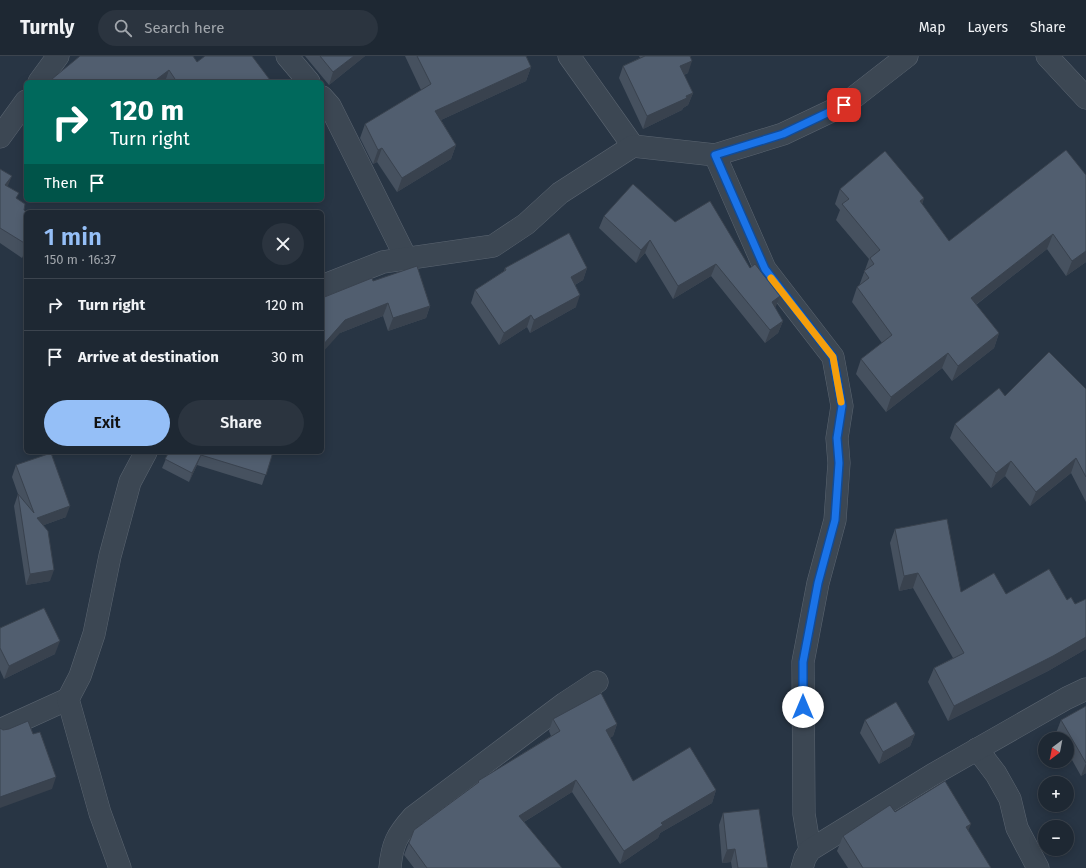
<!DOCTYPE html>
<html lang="en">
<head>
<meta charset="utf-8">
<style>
  body { margin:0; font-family:"Fira Sans",sans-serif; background:#2b343f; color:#f1f3f6; height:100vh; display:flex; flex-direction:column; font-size:15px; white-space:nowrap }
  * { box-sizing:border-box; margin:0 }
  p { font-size:13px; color:#a1a6ac }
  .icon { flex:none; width:22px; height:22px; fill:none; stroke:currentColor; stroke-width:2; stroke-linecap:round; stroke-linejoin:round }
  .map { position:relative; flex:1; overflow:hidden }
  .sheet { position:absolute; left:24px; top:154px; width:300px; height:244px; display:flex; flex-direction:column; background:#1e2833; border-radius:6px; box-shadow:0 2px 10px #0003,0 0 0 1px #3c444e }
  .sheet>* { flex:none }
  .top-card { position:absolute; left:24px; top:24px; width:300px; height:122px; border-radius:6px; box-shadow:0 2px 10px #0003,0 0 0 1px #3c444e; background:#00695c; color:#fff; overflow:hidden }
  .needle { width:26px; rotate:212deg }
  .buttons { position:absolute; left:1038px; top:676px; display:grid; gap:8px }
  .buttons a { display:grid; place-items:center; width:36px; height:36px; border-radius:50%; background:#1e2833; box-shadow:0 2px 10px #0003,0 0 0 1px #3c444e; font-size:20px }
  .pin { position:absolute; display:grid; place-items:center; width:34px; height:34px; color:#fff; margin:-17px; border-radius:8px; box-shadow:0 2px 6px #0006 }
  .me { position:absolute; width:44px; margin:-22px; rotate:0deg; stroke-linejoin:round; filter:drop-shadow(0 0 3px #0008) }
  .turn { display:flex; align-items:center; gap:14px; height:84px; padding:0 20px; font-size:18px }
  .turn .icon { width:52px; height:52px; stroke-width:2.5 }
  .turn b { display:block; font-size:28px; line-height:34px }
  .then { display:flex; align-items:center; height:38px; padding:0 20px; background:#0003; gap:8px; font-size:15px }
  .round { display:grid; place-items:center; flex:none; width:42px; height:42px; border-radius:21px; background:#2b343f }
  .headline { display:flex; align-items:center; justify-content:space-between; height:68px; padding:0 20px }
  h1 { font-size:24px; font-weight:600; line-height:30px; color:#95bff7 }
  .cta { display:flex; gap:8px; margin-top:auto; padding:8px 20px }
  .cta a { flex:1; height:46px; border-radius:24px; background:#95bff7; color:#111; font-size:16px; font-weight:600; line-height:46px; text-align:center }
  .cta a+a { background:#2b343f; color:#f1f3f6 }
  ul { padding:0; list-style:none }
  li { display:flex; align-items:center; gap:12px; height:52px; padding:0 20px; border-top:1px solid #3c444e }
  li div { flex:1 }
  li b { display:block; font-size:15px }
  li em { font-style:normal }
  header { display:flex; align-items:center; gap:24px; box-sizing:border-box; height:56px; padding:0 20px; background:#1e2833; border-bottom:1px solid #3c444e }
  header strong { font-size:19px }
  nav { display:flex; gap:22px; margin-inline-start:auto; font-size:14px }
  .search { width:280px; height:36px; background:#2b343f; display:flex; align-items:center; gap:10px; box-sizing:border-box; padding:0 14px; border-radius:22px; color:#a1a6ac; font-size:15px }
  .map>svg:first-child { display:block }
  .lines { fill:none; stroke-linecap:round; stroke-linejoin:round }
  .minor-casing { stroke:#5b6571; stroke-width:23 }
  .minor { stroke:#3c4753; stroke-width:22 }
  .wall { fill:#46515f }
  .shaded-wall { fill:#39424e }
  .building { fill:#515e6f; stroke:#39424e }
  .route-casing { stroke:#114b97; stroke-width:10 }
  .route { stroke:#1a73e8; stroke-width:7 }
  .slow { stroke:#f59e0b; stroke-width:7 }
</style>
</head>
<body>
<header>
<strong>Turnly</strong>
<div class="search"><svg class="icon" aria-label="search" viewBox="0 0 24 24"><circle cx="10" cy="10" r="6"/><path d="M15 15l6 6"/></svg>Search here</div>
<nav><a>Map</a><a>Layers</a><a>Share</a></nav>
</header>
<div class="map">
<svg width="1086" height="812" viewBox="0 0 1086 812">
  <rect width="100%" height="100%" fill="#283544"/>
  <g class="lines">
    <defs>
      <g id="minor">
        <path d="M287,0l22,26"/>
        <path d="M569,0l64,90"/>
        <path d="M1047,0l39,42"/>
        <path d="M39,26l19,-26"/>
        <path d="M322,41l8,9 76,152"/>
        <path d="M0,81l26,-36"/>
        <path d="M715,99l50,114 68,88 9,49 -5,32 2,25 -4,57 -17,63 -15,79 1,152 6,36"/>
        <path d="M322,230l61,-24 110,-16 33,-22 34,-31 73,-47 82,9 68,-21 61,-29 63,-49"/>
        <path d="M0,674l68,-31"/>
        <path d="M977,693l19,25 14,25 7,29 21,40"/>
        <path d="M120,812l-20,-55 -32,-114 12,-23 14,-42 16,-78 20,-74 16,-30"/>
        <path d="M390,812c2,-24 7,-33 23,-51l152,-114 32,-21"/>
        <path d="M802,812l3,-10 5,-8 122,-75 135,-77 19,-9"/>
      </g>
    </defs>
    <use href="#minor" class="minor-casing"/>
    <use href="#minor" class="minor"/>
  </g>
  <g class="wall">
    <path d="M305,0h60l-36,29z"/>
    <path d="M405,0h121l5,11 -5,14 -85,39 15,25 -5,14 -54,33 -20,-30 -4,2 -13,-26 5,-14 56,-34z"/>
    <path d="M639,0h51l-2,17 -4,2 9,18 -5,12 -5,3 -1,2 -39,19 -24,-51 4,-12 17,-8z"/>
    <path d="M197,6l72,20h-218l1,-3z"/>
    <path d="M0,113l8,18 16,23 2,2v40l-4,6 -22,-15z"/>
    <path d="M1086,119v87l-20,14 -19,-27 -71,56 23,28 -5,15 -42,33 -10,-13 -56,44 -30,-38 5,-15 21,-16 -30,-41 5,-15 2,-1 10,-27 -33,-39 4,-10 -5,-6 5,-15 84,9 -2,6 27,37z"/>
    <path d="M604,160l71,6 100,87 8,12 -5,12 -13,10 -54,-67 -38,23 -28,-46 -9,10 -37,-35z"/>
    <path d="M505,212h82l-4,12 -8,5 1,22 -46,26 -3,-6 -28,18 -28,-42 4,-13 29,-19z"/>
    <path d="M373,225l57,25 -4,12 -38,13 -5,-15 -43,17z"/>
    <path d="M1086,333v113l-15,-29 -41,33 -25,-30 -14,12 -41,-50 5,-14 50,-28z"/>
    <path d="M169,396h104l-11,33 -65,-20 -8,17 -27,-14z"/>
    <path d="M16,409l50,52 -22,8 6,56 -24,4 -12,-79 4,-12 -6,-17z"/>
    <path d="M895,473l66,63 45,2 61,6 8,4 11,-5v50l-38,22 -100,50 -20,-39 6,-14 19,-10 -40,-70 -14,3 -9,-48z"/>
    <path d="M0,572l55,26 -51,25 -4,-9z"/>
    <path d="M1086,650v67l-5,3 -14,-25v-12h-7l-4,-6 5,-13z"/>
    <path d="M553,663l64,5 -4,12 -3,2 23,43 83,9 -4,13 -52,30 -2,5 -38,26 -48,-72 -48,30 38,46h-148l-10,-13 10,-25 63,-47 1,-2 73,-45 -2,-5z"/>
    <path d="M865,664l50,14 -5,12 -31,18 -19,-31z"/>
    <path d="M895,756l73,19 23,37h-143l-11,-17 6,-15z"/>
    <path d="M723,757l45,55h-36l-1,-6 -9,1 -3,-38z"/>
  </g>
  <g class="shaded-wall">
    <path d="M354,0h11l-36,29 4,-13z"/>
    <path d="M692,5l-4,12 -13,5 5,-12z"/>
    <path d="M531,11l-5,14 -96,44 5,-14z"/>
    <path d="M169,14l-4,12h-12z"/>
    <path d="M693,37l-5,12 -5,3 -1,2 -39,19 4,-13z"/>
    <path d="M456,89l-5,14 -54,33 5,-14z"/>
    <path d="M382,92l-5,14 -4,2 5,-14z"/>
    <path d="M12,120l-5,12 -2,-3z"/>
    <path d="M924,142l-5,15 1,-12z"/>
    <path d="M1053,178l-6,15 -82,64 6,-15z"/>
    <path d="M650,184l-5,13 -9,10 5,-13z"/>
    <path d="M26,192v4l-4,6z"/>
    <path d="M1086,195v11l-20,14 6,-15z"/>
    <path d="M716,208l-5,12 -38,23 5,-13z"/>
    <path d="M587,212l-4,12 -17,10 5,-13z"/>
    <path d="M580,239l-4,12 -46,26 4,-13z"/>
    <path d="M780,240l-5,13 -3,-7z"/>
    <path d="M388,247l-5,13 -43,17 -18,20v-7l23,-26z"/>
    <path d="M430,250l-4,12 -38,13 5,-13z"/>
    <path d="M531,259l-4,12 -28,18 5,-12z"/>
    <path d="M783,265l-5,12 -13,10 5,-13z"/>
    <path d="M999,277l-5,15 -42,33 6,-15z"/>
    <path d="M948,297l-6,15 -56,44 5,-15z"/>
    <path d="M201,399l-4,10 -8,17 3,-9z"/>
    <path d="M1076,402l-5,15 -41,33 6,-14z"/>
    <path d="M1011,405l-6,15 -14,12 5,-15z"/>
    <path d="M70,450l-4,11 -33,12 4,-11z"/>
    <path d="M54,514l-4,11 -24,4 4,-11z"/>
    <path d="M918,517l-5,15 -14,3 5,-15z"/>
    <path d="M1086,581v12l-38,22 -100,50 6,-15z"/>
    <path d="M60,585l-5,13 -51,25 5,-13z"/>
    <path d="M617,668l-4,12 -11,7 4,-13z"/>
    <path d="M915,678l-5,12 -31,18 4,-12z"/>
    <path d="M1086,707v10l-5,3z"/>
    <path d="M56,721l-4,12 -52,19v-11z"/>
    <path d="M576,724l-4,12 -58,36 5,-12z"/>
    <path d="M716,734l-4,13 -52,30 -2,5 -38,26 4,-13 37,-28z"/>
    <path d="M971,768l-6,15 1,-12z"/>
    <path d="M735,793l-4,13 -9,1 5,-13z"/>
  </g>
  <g class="building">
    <path d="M80,0h113l4,6 8,-6h47l18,24 -3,2h-90l-8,-12 -16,12h-98l-3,-3z"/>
    <path d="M320,0h34l-21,16z"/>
    <path d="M417,0h109l5,11 -96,44 21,34 -54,33 -20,-30 -4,2 -13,-26 66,-40z"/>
    <path d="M645,0h45l2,5 -12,5 13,27 -7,3 1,2 -40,18 -24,-50z"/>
    <path d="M1066,94l20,25v76l-14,10 -19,-27 -82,64 28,35 -41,33 -10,-13 -57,44 -30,-38 31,-24 -35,-48 12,-9 -5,-7 10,-7 -4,-6 10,-8 -38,-46 7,-5 -9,-10 45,-38 39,47 -4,3 29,40z"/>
    <path d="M0,113l12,7 -7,9 14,8 -3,5 9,6 -1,6 2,2v32l-26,-16z"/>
    <path d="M633,128l42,38 35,-21 40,67 5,-4 25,32 -8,6 11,19 -13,9 -54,-66 -38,22 -28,-46 -9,10 -37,-34z"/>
    <path d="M569,177l18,35 -16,9 9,18 -46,25 -3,-5 -27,18 -29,-43 31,-20 -1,-2z"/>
    <path d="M417,210l13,40 -37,12 -5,-15 -43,17 -23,26v-48l50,-20 1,3z"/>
    <path d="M1049,296l37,37v88l-10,-19 -40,34 -25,-31 -15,12 -41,-49 44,-36 6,8z"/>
    <path d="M169,396h104l-7,23 -65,-20 -9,18 -27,-14z"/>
    <path d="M51,397l19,53 -33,12 11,13 6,39 -24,4 -12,-80 16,19 -18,-48z"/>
    <path d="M947,463l14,73 33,-19 12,21 43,-25 18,31 4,-3 4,7 11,-5v38l-33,19 -99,50 -20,-38 30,-15 -46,-80 -14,3 -9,-47z"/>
    <path d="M44,552l16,33 -51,25 -9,-18v-20z"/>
    <path d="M601,637l16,31 -11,6 27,51 57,-34 26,43 -55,33 2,2 -39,26 -48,-71 -57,36 43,52h-135l-18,-25 5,-13 65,-48 -1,-1 82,-50 -7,-12z"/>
    <path d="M896,646l19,32 -32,18 -18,-32z"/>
    <path d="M1086,650v57l-25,-43z"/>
    <path d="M28,665l5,13 7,-2 16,45 -56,20v-69l3,2 6,-1z"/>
    <path d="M945,725l26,43 -5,3 25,41h-128l-20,-32 47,-31 5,7z"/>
    <path d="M759,753l9,59h-30l-3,-19 -8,1 -4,-37z"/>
  </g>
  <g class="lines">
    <defs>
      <path id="route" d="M803,651v-45l15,-79 17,-63 4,-57 -2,-25 5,-32 -9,-49 -68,-88 -50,-114 68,-21 61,-29"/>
    </defs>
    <use href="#route" class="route-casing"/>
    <use href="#route" class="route"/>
    <path class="slow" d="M771,222l62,79 8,45"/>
  </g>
</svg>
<div class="buttons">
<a><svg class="needle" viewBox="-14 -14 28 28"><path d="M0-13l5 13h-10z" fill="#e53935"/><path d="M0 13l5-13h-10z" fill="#a1a6ac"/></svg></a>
<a>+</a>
<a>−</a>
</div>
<div class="pin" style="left:844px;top:49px;background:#d93025"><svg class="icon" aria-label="arrive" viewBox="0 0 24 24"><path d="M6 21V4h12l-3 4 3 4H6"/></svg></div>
<svg class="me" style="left:803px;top:651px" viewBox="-20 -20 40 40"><circle r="19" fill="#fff"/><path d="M0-13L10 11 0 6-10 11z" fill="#1a73e8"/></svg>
<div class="top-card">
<div class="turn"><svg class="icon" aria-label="right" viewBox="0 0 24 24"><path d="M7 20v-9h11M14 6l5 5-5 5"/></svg><div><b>120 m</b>Turn right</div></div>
<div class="then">Then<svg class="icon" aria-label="arrive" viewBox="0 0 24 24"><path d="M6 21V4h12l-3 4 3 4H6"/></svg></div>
</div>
<section class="sheet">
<div class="headline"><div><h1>1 min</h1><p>150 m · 16:37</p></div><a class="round"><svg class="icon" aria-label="close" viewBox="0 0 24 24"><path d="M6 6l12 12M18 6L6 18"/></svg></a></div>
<ul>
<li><svg class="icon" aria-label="right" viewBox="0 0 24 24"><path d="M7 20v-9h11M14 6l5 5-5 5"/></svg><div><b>Turn right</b></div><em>120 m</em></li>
<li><svg class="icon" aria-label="arrive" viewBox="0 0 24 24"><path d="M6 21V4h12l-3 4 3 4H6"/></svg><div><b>Arrive at destination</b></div><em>30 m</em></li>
</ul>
<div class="cta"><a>Exit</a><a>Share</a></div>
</section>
</div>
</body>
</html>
